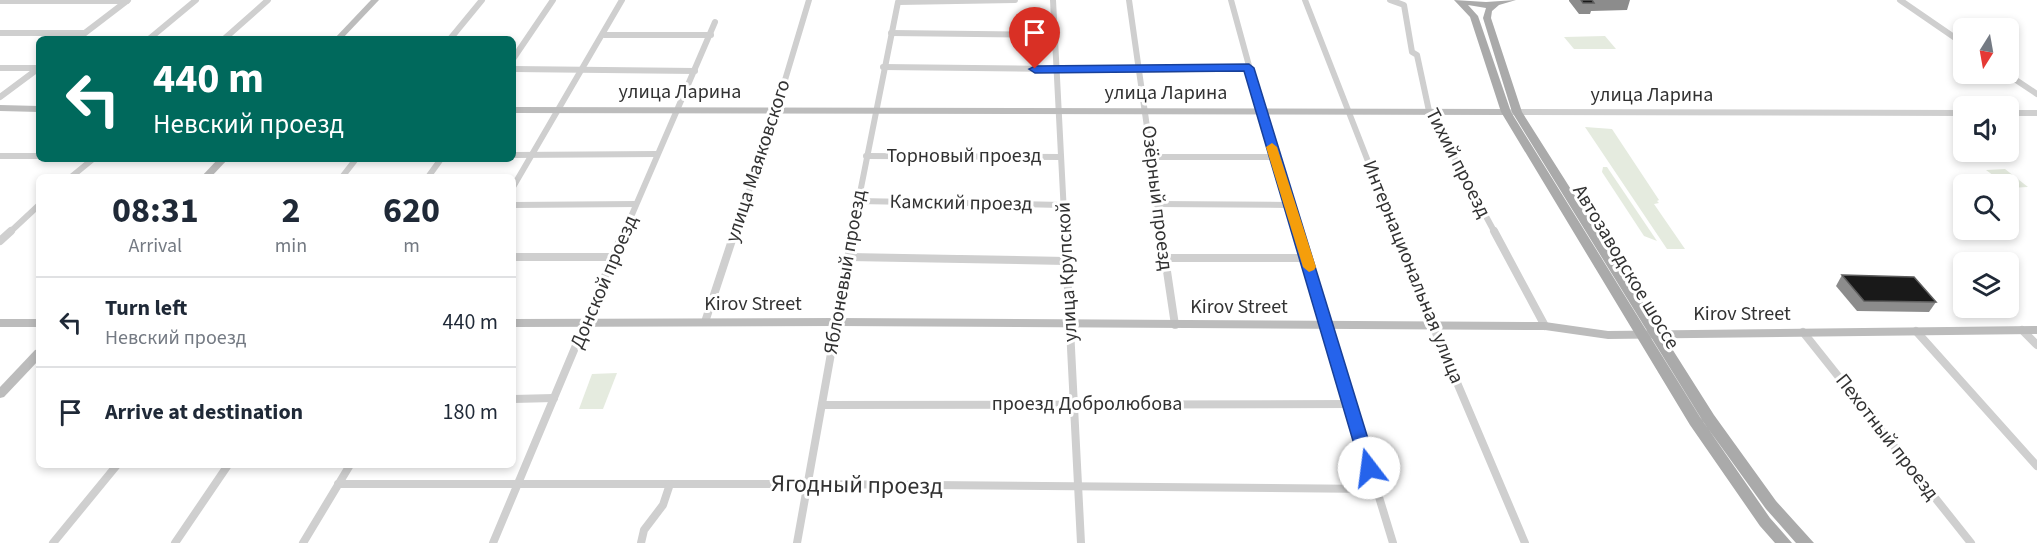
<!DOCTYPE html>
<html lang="en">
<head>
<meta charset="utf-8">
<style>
  body { margin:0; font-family:"Source Sans 3",sans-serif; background:#f2f2f3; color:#1f2937; height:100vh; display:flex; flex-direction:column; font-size:22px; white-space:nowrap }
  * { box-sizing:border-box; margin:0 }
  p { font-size:20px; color:#747a83 }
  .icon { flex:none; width:33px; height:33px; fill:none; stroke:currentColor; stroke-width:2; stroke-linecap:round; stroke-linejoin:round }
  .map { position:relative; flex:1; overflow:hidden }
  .sheet { position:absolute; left:36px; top:174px; width:480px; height:294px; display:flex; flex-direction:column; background:#fff; border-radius:9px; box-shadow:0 3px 9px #0003 }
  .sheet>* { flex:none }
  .top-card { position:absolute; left:36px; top:36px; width:480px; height:126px; border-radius:9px; box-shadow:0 3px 9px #0003; background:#00695c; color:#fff; overflow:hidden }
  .needle { width:39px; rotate:191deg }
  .controls { position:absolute; left:1953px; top:18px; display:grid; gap:12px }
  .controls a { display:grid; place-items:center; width:66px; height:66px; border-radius:9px; background:#fff; box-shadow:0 3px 9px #0003; font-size:30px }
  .pin { position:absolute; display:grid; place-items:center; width:51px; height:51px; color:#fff; margin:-62px -26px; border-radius:50% 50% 50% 0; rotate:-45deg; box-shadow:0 0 6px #0007 }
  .pin .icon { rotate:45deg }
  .me { position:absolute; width:66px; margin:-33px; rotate:345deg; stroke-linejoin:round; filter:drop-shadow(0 0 4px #0008) }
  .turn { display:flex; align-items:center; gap:21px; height:126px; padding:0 18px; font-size:27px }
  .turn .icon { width:78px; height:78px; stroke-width:2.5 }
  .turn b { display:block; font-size:42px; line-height:51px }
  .eta { display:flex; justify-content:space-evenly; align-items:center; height:102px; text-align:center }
  .eta b { font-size:36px; font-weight:700; line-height:42px }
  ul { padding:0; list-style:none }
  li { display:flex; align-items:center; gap:18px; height:90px; padding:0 18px; border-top:2px solid #e0e1e3 }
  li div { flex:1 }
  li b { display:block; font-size:22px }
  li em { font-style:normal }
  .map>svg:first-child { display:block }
  .green { fill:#e5ebdf }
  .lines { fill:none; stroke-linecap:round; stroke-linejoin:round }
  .street-far1 { stroke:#cfcfcf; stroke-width:6 }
  .street { stroke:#cfcfcf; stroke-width:8 }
  .secondary { fill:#bcbcbc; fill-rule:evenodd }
  .primary { fill:#aaa; fill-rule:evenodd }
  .wall { fill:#8c8c8c }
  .building { fill:#191919; stroke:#5e5e5e; stroke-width:1.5 }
  .route { fill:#2563eb; stroke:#184099; stroke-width:1.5 }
  .slow { fill:#f59e0b }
  .labels { text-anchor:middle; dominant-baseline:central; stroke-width:6; stroke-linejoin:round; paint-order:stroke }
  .street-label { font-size:20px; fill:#323232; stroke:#fff }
  .near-street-label { font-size:24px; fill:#323232; stroke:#fff }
</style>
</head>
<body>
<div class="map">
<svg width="2037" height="543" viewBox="0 0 2037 543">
  <rect width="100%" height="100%" fill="#fff"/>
  <g class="green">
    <path d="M1605,36l11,13h-42l-10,-12z"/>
    <path d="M1585,127l27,2 47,71 -2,1 2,2 -5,1 31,45h-18z"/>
    <path d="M1603,167h4l50,74 -13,-5 -42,-64z"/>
    <path d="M2005,169l23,18 -19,1 -1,-4h-3l-19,-14z"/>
    <path d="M617,373l-14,36h-24l13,-35z"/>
  </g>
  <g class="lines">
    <g class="street-far1">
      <path d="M1053,0l12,233"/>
      <path d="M1129,0l33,233"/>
      <path d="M1231,0l43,157 24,76"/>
      <path d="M1305,0l91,233"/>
      <path d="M1390,0l14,5 8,47 5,3 12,56 66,122"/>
      <path d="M1900,0l64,44"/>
      <path d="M0,1h127"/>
      <path d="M0,33h84"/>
      <path d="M891,33l164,2"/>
      <path d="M604,35h107"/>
      <path d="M77,39l51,-39"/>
      <path d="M149,39l47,-39"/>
      <path d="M224,39l44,-39"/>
      <path d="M450,39l32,-39"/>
      <path d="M513,59l40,-59"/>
      <path d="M883,67l257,3 109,-2"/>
      <path d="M0,68h39"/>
      <path d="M513,69l182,2"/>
      <path d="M2007,74l30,20"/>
      <path d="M0,97l39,-29"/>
      <path d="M1512,112l452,1"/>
      <path d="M2008,113h29"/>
      <path d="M513,155l144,-1"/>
      <path d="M0,156h39"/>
      <path d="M866,156l195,1"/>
      <path d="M1153,157h121"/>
      <path d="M71,177l22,-18"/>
      <path d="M342,177l14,-18"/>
      <path d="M428,177l13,-18"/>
      <path d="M513,187l109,-187"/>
      <path d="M858,201l205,4"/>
      <path d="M1156,204l133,1"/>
      <path d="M513,205l123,-1"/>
      <path d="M9,233l30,-28"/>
      <path d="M624,233l91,-211"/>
      <path d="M735,233l41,-123 33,-110"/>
      <path d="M852,233l46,-231 117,-2"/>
    </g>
    <g class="street">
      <path d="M1065,231l16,312"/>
      <path d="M1161,231l14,94"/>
      <path d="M1298,231l95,312"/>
      <path d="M1396,231l37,95 92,217"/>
      <path d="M1494,231l51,95"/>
      <path d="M0,241l11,-10"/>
      <path d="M513,257h100"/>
      <path d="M849,257l217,4"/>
      <path d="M1164,258h142"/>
      <path d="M705,322l30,-91"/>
      <path d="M2022,330l15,15"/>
      <path d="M1916,331l121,135"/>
      <path d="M1803,332l168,211"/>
      <path d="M513,399l41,-1"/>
      <path d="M822,405l530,-1"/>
      <path d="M338,484h471l566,5"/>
      <path d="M53,543l64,-78"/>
      <path d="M175,543l53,-78"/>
      <path d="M303,543l47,-78"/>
      <path d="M493,543l131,-312"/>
      <path d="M641,543l3,-13 19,-25 7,-21"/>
      <path d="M797,543l56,-312"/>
    </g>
    <g class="secondary">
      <path d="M371,0h8l-37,39h-8z"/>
      <path d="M0,105l39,1v6l-39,-1z"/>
      <path d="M513,107l993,2 4,3 -4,3 -993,-2z"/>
      <path d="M218,159h10l-17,18h-10z"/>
      <path d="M837,318l708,4 63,9 429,-5v8l-429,5 -63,-9 -708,-4 -324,1v-8z"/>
      <rect x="0" y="319" width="39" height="8"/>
      <path d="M39,349v11l-35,37 -4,1v-11l35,-37z"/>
    </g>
    <path class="primary" d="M1454,0l32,2 30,-2 -17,5 -7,6 -1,7 31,94 192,303 62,86 38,42h-18l-30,-34 -62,-86 -192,-311 -29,-94 3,-10 -18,-3 10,11 33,96 189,305 70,101 22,25h-17l-15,-17 -70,-101 -189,-313 -31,-95z"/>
  </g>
  <g class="wall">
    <path d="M1569,0h61l-3,10 -36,1 -1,3h-11l-10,-13z"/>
    <path d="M1842,275l94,27 -7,10 -72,-1 -21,-25z"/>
  </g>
  <g class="building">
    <path d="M1581,0h11l2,3h-11z"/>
    <path d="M1842,275l72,2 22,25 -72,-1z"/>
  </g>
  <path class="route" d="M1249,64l5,4 123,400 -2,4 -6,2 -6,-2 -2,-4 -117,-397 -209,2 -6,-4 6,-3z"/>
  <path class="slow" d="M1272,143l5,4 39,120 -2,3 -5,2 -6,-5 -37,-120z"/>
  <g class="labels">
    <g class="street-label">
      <text x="680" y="92">улица Ларина</text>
      <text x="1166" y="93">улица Ларина</text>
      <text x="1652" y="95">улица Ларина</text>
      <text x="964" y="156">Торновый проезд</text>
      <text transform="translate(758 161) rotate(-72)">улица Маяковского</text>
      <text transform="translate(1458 163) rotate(63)">Тихий проезд</text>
      <text transform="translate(1157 198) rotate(83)">Озёрный проезд</text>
      <text transform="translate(961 203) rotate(1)">Камский проезд</text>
      <text transform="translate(1626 267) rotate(59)">Автозаводское шоссе</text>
      <text transform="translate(845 272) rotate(-80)">Яблоневый проезд</text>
      <text transform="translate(1067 272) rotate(-93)">улица Крупской</text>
      <text transform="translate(1413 272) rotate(68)">Интернациональная улица</text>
      <text transform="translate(604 282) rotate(-67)">Донской проезд</text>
      <text x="753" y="304">Kirov Street</text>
      <text x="1239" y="307">Kirov Street</text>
      <text x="1742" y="314">Kirov Street</text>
      <text x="1087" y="404">проезд Добролюбова</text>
      <text transform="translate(1887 437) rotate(52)">Пехотный проезд</text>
    </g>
    <g class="near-street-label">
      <text transform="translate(857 485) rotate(1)">Ягодный проезд</text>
    </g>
  </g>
</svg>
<div class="controls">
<a><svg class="needle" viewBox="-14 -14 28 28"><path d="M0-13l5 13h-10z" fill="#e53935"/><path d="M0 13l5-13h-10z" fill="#747a83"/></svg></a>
<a><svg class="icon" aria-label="sound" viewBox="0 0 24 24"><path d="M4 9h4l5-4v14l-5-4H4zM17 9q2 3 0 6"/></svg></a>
<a><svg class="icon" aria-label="search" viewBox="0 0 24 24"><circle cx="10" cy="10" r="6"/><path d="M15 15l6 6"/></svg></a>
<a><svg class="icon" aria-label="layers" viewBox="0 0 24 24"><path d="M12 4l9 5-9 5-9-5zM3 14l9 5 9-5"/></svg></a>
</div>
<div class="pin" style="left:1035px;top:69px;background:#d93025"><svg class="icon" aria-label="arrive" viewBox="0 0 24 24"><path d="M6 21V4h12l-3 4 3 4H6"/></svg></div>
<svg class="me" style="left:1369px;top:468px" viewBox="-20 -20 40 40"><circle r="19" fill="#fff"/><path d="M0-13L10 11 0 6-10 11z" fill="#2563eb"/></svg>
<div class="top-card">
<div class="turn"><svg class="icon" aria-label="left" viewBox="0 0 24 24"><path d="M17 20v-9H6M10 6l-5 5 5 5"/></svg><div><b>440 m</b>Невский проезд</div></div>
</div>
<section class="sheet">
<div class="eta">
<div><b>08:31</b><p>Arrival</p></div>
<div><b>2</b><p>min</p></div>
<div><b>620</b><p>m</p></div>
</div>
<ul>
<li><svg class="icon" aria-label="left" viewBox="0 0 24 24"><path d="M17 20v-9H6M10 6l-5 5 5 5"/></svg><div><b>Turn left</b><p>Невский проезд</p></div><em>440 m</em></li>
<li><svg class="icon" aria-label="arrive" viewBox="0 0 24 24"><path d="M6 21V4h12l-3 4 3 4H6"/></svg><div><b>Arrive at destination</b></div><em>180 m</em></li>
</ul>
</section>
</div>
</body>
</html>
